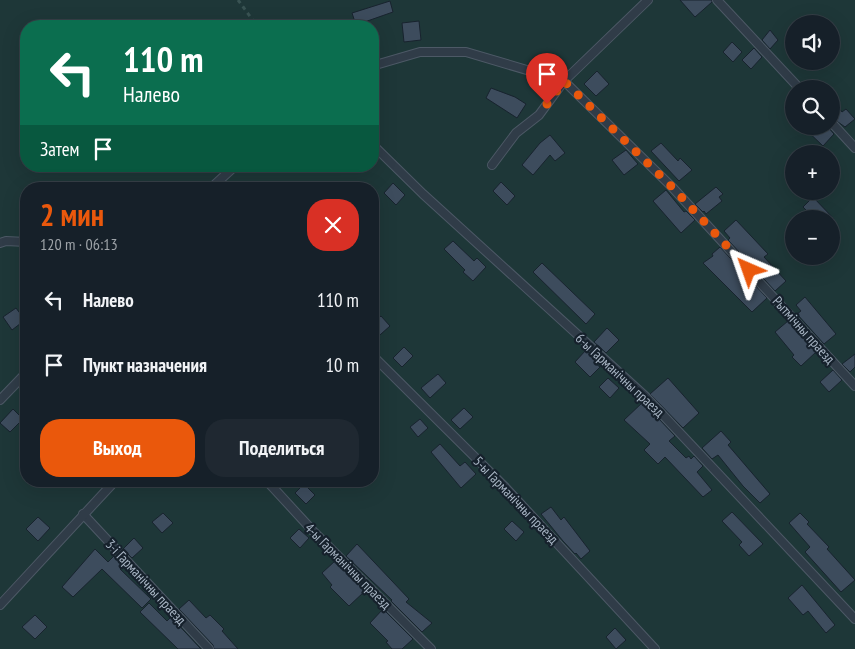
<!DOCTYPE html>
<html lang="ru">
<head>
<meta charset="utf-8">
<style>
  body { margin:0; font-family:"PT Sans Narrow",sans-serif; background:#1f2831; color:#f1f3f6; height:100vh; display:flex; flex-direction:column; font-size:19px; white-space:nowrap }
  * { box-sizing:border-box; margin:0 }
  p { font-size:16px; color:#9ea3a8 }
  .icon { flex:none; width:28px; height:28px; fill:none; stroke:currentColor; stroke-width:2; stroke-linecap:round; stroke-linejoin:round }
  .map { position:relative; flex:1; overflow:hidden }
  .panel { position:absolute; left:20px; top:182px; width:359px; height:305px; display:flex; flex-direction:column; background:#162029; border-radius:20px; box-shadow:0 5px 20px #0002,0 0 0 1px #353e46 }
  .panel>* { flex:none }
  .guide { position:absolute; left:20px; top:20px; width:359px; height:152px; border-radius:20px; box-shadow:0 5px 20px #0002,0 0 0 1px #353e46; background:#0b6e4f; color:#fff; overflow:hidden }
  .controls { position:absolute; left:785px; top:15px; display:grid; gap:10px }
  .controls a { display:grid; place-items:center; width:55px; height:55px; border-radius:50%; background:#162029; box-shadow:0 5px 20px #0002,0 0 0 1px #353e46; font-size:25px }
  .pin { position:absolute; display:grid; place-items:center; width:42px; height:42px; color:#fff; margin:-51px -21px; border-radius:50% 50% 50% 0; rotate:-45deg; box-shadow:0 0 5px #0007 }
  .pin .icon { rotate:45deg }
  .me { position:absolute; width:55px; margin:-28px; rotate:317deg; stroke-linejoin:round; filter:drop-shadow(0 0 4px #0008) }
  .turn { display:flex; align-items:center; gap:18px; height:105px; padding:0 20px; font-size:22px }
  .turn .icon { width:65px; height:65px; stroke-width:2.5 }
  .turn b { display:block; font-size:35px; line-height:42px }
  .then { display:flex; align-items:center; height:48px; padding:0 20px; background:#0003; gap:10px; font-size:19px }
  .round { display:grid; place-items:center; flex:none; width:52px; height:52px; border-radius:20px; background:#1f2831 }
  .headline { display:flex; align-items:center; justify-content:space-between; height:85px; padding:0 20px }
  h1 { font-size:30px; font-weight:700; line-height:38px; color:#ea580c }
  .button { display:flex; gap:10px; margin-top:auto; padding:10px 20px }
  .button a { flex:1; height:58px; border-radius:20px; background:#ea580c; color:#fff; font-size:20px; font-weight:700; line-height:58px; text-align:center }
  .button a+a { background:#1f2831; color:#f1f3f6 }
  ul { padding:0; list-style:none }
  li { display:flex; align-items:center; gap:15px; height:65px; padding:0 20px }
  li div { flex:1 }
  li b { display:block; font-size:19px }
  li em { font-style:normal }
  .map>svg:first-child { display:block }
  .green { fill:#1e3738; fill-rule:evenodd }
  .building { fill:#3d4c5d; stroke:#18232e }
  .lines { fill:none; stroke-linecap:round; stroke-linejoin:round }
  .lane-casing { stroke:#4d5966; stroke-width:10 }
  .path { stroke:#395353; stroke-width:3; stroke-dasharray:4 4; stroke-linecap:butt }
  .lane { stroke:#303c48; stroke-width:8 }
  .route { stroke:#ea580c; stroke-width:9; stroke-dasharray:0 16.2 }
  .labels { text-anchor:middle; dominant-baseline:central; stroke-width:4.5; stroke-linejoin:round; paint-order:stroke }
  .street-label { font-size:14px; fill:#a9b6c5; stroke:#16212c }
</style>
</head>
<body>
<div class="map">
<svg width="855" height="649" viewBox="0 0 855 649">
  <rect width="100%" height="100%" fill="#1d2a37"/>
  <path class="green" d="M0,0h855v649h-855zM794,24h37v37h-37zM26,26h346v140h-346zM794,89h37v37h-37zM794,154h37v37h-37zM26,189h346v292h-346zM794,219h37v37h-37z"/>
  <g class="building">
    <path d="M680,0h32v2l-17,15z"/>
    <path d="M390,1l3,11 -37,13 -4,-12z"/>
    <path d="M419,21l2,19 -17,2 -2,-19z"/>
    <path d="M770,30l8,10 -8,9 -8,-9z"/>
    <path d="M732,42l10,10 -9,10 -10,-10z"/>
    <path d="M754,48l8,9 -11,12 -9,-9z"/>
    <path d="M597,71l12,13 -13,12 -12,-12z"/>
    <path d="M491,88l24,9 11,7 -9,14 -31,-20z"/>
    <path d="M831,98l11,14 4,-3 9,10 -10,8 -14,-10z"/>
    <path d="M802,126h25l7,8 -11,12z"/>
    <path d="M550,135l15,18 -10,8 -5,-6 -17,20 -11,-10 18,-22z"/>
    <path d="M661,143l17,18 2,-3 12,12 -13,11 -28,-30z"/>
    <path d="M626,150l12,14 -14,11 -12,-15z"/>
    <path d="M501,182l14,14 -8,9 -14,-14z"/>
    <path d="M393,183l12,12 -9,10 -12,-12z"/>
    <path d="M716,187l7,7 -4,3 3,4 -16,13 -2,-3 -1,1 -8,-8z"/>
    <path d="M666,190l18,22 2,-1 9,9 -14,13 -28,-32z"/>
    <path d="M813,197l21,22h-19l-12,-12z"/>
    <path d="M736,220l32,34 -4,3 22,24 -11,10 -47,-51 2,-2 -6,-7z"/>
    <path d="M453,241l21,20 3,-3 9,9 -13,14 -10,-9 2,-2 -21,-21z"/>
    <path d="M720,247l47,51 -15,14 -49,-49 10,-7 -1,-2z"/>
    <path d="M542,263l53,51 -9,10 -53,-52z"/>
    <path d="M805,297l31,37 -12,10 -27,-30 4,-3 -5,-6z"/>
    <path d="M16,308l9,12 -13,10 -9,-13z"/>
    <path d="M381,316l9,10 -18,16v-18z"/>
    <path d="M788,321l28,31 -15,14 -9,-9 2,-2 -19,-23z"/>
    <path d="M607,328l12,12 -13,13 -12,-11z"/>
    <path d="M404,347l9,9 -11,11 -9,-9z"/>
    <path d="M586,350l12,11 -2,3 4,3 -10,10 -15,-15z"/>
    <path d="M855,354v13l-5,5 -8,-8z"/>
    <path d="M833,370l9,10 -13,12 -9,-10z"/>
    <path d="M438,374l8,9 -16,15 -9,-10z"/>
    <path d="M608,378l11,10 -9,10 -11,-11z"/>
    <path d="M668,378l31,35 -16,15 -33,-34z"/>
    <path d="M643,402l32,34 -6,5 17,17 3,-2 2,3 3,-3 9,10 -6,6 15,18 -9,7 -38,-40 -7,7 -14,-14 6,-6 -26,-24z"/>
    <path d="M464,408l9,9 -13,12 -9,-9z"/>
    <path d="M13,409l10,10 -13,13 -10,-9z"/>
    <path d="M420,419l8,9 -10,9 -8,-10z"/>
    <path d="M721,431l10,11 -3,3 42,49 -10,9 -17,-17 -25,-31 -6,4 -10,-11z"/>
    <path d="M440,444l20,22 5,-4 11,12 -15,14 -30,-36z"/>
    <path d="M304,484l11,11 -9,9 -11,-11z"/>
    <path d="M551,507l10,13 3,-3 26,34 -9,8 -5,-6 -1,1 -12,-13 -22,-27z"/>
    <path d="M732,512l31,32 -14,12 -10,-11 3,-3 -20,-21z"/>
    <path d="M163,513l10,10 -11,10 -10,-11z"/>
    <path d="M800,513l9,9 -2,2 22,23 -2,2 28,31 -14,12 -36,-40 5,-5 -21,-24z"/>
    <path d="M38,517l12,11 -12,13 -12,-12z"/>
    <path d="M512,521l12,11 -8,9 -12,-12z"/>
    <path d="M299,529l10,9 -9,10 -10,-10z"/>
    <path d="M134,538l9,10 -11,10 -9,-9z"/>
    <path d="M357,544l52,55 -3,3 26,21 -10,9 -31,-31 1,-1 -46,-44z"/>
    <path d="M95,549l13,13 6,-6 9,10 -3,3 31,30 -9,9 -40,-39 -29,28 -11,-10z"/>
    <path d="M335,561l30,30 -16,15 -19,-19 2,-2 -10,-12z"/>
    <path d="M802,585l33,40 -9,8 -18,-22 -5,4 -15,-17z"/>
    <path d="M189,600l17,18 4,-3 14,14 -2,2 16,18h-24l-1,-4 -34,-36z"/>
    <path d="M149,603l18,18 4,-4 30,32h-23l-38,-37z"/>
    <path d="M383,609l30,30 -11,10h-10l-6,-7 2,-1 -18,-18z"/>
    <path d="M35,615l12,12 -12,12 -13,-12z"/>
    <path d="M615,628l11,12 -10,9 -10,-12z"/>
  </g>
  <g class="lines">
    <defs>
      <g id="lane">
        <path d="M717,0l83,89"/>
        <path d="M372,66l48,-14h46l98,29 84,-81"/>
        <path d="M831,122l24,26"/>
        <path d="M372,144l51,50 222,202 210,223"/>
        <path d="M492,165l24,-32 23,-18 25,-34 108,106 183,199"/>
        <path d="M210,189l25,-23"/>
        <path d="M0,243l6,-2 20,1"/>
        <path d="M372,355l132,131 151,163"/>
        <path d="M0,400l26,-27"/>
        <path d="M267,481l46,50 118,118"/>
        <path d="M83,514l126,135"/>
        <path d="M0,605l115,-124"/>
      </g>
    </defs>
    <use href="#lane" class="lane-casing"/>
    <path class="path" d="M238,0l19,26"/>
    <use href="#lane" class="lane"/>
  </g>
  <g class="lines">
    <path class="route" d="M547,104l17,-23 108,106 77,83"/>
  </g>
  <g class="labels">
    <g class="street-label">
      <text transform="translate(804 330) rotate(48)">Рытмічны праезд</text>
      <text transform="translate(620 375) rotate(43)">6-ы Гарманічны праезд</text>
      <text transform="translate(516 500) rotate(46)">5-ы Гарманічны праезд</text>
      <text transform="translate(348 566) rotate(45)">4-ы Гарманічны праезд</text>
      <text transform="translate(146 582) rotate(47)">3-і Гарманічны праезд</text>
    </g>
  </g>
</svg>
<div class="controls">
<a><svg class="icon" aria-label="sound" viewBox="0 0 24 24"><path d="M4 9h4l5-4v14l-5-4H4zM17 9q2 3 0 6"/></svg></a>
<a><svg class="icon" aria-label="search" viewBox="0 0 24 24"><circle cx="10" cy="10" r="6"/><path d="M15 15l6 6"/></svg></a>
<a>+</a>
<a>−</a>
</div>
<div class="pin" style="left:547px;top:104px;background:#d93025"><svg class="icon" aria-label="arrive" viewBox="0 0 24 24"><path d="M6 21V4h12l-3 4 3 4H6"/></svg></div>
<svg class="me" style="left:749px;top:270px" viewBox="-20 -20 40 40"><path d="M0-17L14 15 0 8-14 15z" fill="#ea580c" stroke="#fff" stroke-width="4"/></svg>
<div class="guide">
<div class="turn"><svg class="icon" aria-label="left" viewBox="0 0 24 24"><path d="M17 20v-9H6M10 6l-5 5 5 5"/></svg><div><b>110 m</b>Налево</div></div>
<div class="then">Затем<svg class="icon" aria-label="arrive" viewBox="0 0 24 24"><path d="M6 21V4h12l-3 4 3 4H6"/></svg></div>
</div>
<section class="panel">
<div class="headline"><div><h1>2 мин</h1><p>120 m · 06:13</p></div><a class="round" style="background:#d93025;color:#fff"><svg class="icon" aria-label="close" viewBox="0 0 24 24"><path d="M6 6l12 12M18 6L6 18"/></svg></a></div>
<ul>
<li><svg class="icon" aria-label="left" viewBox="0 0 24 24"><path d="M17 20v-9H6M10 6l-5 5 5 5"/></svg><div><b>Налево</b></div><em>110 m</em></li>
<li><svg class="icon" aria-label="arrive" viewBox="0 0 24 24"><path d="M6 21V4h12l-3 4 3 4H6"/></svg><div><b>Пункт назначения</b></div><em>10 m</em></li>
</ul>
<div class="button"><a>Выход</a><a>Поделиться</a></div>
</section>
</div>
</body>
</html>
